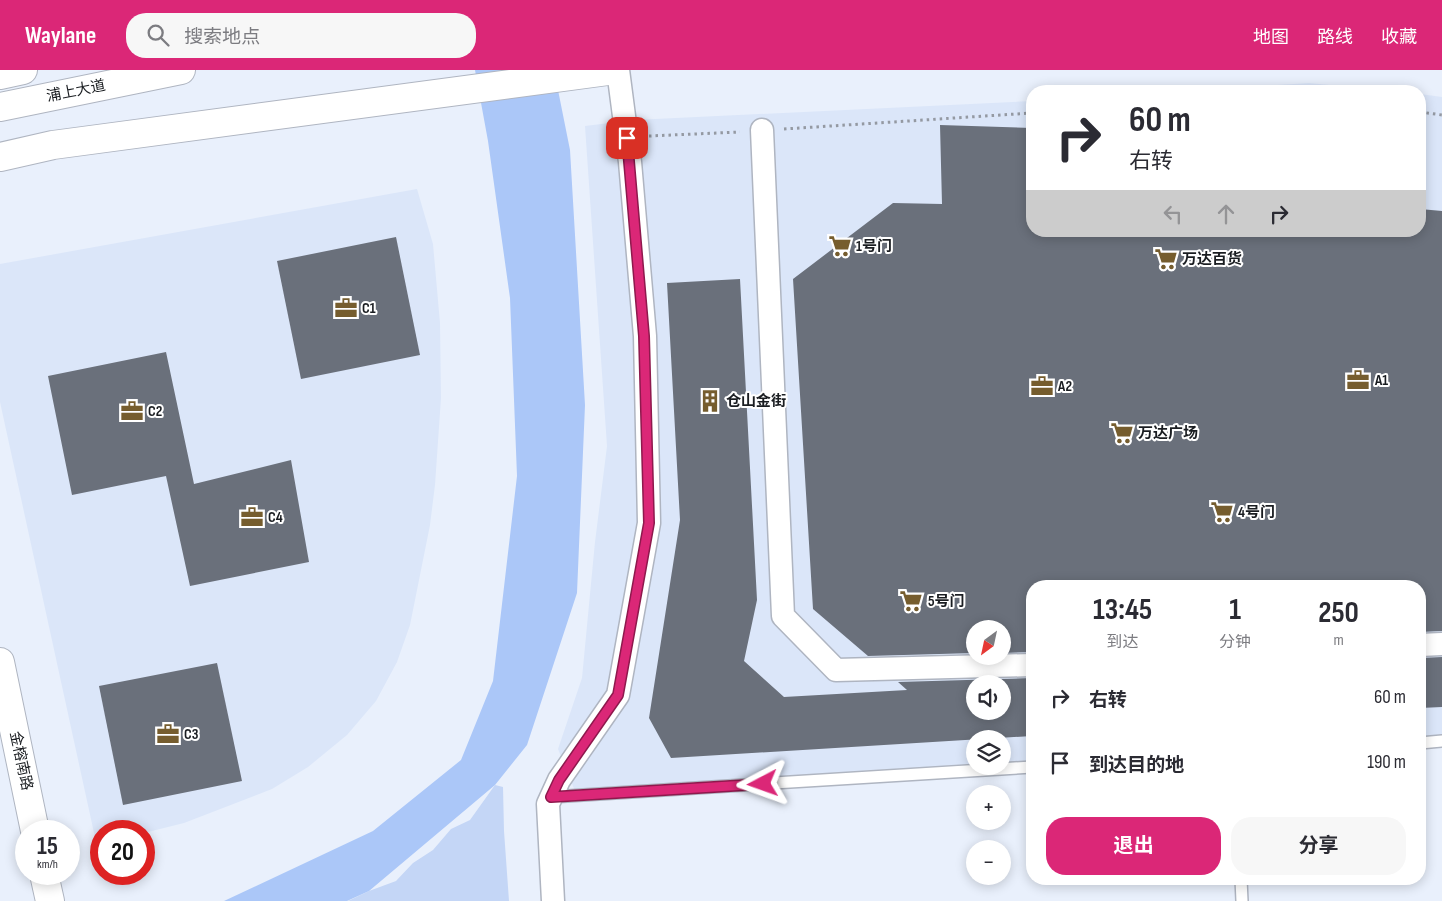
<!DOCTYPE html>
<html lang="zh">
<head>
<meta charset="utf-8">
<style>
  body { margin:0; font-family:"Sofia Sans Condensed","Noto Sans SC",sans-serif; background:#f7f7f7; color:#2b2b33; height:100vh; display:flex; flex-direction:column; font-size:19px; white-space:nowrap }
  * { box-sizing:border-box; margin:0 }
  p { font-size:16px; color:#7c7c81 }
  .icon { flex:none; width:28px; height:28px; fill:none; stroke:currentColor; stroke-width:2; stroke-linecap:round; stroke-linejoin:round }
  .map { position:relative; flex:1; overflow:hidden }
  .drawer { position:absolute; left:1026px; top:510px; width:400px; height:305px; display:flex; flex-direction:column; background:#fff; border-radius:20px; box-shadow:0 2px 12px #0003 }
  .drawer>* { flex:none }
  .guide { position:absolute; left:1026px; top:15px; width:400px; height:152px; border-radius:20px; box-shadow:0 2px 12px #0003; background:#fff; color:#2b2b33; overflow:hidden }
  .needle { width:32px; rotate:213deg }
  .tools { position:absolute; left:966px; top:550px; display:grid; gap:10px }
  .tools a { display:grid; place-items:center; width:45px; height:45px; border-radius:50%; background:#fff; box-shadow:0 2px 12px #0003; font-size:25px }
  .speed { position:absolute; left:15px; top:750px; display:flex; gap:10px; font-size:25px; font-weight:700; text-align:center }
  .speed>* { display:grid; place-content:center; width:65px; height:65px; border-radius:50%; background:#fff; box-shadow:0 2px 12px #0003; line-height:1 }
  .speed small { font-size:12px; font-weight:400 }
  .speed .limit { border:8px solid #d22; background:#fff; color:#111 }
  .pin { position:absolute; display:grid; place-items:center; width:42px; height:42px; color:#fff; margin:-21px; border-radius:10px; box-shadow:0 2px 8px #0006 }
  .me { position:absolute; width:55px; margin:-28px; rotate:266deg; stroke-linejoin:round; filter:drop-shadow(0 0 4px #0008) }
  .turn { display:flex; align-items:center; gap:18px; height:105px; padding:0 20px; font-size:22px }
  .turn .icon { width:65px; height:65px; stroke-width:2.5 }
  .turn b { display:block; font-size:35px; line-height:42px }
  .lanes { display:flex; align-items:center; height:48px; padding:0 20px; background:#0003; justify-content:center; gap:25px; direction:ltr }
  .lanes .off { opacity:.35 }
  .eta { display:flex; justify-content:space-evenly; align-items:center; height:85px; text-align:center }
  .eta b { font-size:30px; font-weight:700; line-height:35px }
  .primary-button { display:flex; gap:10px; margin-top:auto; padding:10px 20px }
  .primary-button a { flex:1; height:58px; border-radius:20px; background:#db2777; color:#fff; font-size:20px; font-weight:700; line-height:58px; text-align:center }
  .primary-button a+a { background:#f7f7f7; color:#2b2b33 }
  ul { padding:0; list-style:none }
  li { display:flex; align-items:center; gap:15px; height:65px; padding:0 20px }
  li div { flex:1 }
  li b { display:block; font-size:19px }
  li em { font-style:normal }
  header { display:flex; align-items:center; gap:30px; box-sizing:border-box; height:70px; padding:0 25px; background:#db2777; color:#fff }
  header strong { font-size:24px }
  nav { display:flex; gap:28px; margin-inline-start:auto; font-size:18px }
  .search { width:350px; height:45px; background:#f7f7f7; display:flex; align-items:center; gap:12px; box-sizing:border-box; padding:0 18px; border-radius:20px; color:#7c7c81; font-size:19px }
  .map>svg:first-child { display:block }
  .built { fill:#dbe6f9; fill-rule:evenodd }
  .green { fill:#c4d6f6 }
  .water { fill:#abc7f8 }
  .building { fill:#6a707b; fill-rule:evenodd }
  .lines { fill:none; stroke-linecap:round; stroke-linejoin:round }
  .lane-casing { stroke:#afb5c1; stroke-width:14 }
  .street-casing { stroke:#afb5c1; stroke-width:25 }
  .secondary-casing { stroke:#afb5c1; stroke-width:30 }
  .primary-casing { stroke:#afb5c1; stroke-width:30 }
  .path { stroke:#9499a2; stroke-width:3; stroke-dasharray:2.5 4; stroke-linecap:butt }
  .lane { stroke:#fff; stroke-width:11 }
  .street { stroke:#fff; stroke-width:22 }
  .secondary { stroke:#fff; stroke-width:28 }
  .primary { stroke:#fff; stroke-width:28 }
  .route-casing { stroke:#8e194d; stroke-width:12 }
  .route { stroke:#db2777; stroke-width:9 }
  .labels { text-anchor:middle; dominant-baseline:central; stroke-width:4; stroke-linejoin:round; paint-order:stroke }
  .street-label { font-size:15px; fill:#1a1d21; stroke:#fff }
  .poi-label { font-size:15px; font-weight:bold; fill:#1a1d21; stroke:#fff; text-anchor:start }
</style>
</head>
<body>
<header>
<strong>Waylane</strong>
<div class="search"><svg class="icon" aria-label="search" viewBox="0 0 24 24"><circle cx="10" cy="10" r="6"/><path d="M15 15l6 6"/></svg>搜索地点</div>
<nav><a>地图</a><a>路线</a><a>收藏</a></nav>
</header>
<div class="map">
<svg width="1442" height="831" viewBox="0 0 1442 831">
  <rect width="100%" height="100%" fill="#e9f0fc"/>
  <g class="built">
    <path d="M1309,13l81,8h-209z"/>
    <path d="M1420,24l22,3v650l-22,2v-163h-388v187l-453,28 -21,-52 24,-71 13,-136 12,-96 -22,-320 49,-6 398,-19v130h388zM975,559h27v27h-27zM975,614h27v27h-27zM975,669h27v27h-27z"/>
    <path d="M417,119l16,55 7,79 1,75 -6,87 -5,40 -20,100 -13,37 -21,39 -29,34 -39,32 -36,22 -88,34 -40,10v-2h-43v10l-5,1 -96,-440v-138z"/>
  </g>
  <path class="green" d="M495,715l8,2 1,44 5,70h-161l21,-10 27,-10 17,-18 20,-13 18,-21 19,-9z"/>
  <path class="water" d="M475,0h79l16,80 15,255 -8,188 -50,152 -32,40 -126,106 -22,10h-123l149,-70 88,-71 32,-79 24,-205 -7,-178 -22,-157z"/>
  <g class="building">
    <path d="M940,55l92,3v103h388v-22l22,2v420l-22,1v-46h-388v66l-30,1v-24h-27v24l-107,3 -55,-47 -20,-330 100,-76 49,1z"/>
    <path d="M396,167l24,118 -119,24 -24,-118z"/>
    <path d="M740,209l17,321 -13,61 40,36 123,-7 -9,-8 134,-4v58l-361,22 -22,-40 31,-198 -13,-237zM975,614h27v27h-27z"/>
    <path d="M166,282l28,132 97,-24 18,102 -119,24 -24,-110 -94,19 -24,-119z"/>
    <path d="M1442,587v50l-22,1v-50z"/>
    <path d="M217,593l25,118 -119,24 -24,-119z"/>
  </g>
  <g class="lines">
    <defs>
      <g id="lane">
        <path d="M1420,673l22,-2"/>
        <path d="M551,727l481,-30"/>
        <path d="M1241,809l1,22"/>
      </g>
      <g id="street">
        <path d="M762,60l21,486 53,54 196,-5"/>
        <path d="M1420,575l22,-1"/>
        <path d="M553,831l-5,-97 11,-24 59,-85 31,-172 -4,-187 -15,-174 -12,-92"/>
      </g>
      <g id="secondary">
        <path d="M0,87l53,-12 562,-75"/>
        <path d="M0,592l35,169"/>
        <path d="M44,804l6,27"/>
      </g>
      <g id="primary">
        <path d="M0,5l23,-5"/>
        <path d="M0,37l181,-37"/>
      </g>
    </defs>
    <use href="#lane" class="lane-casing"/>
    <use href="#street" class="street-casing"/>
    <use href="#secondary" class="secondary-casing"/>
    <use href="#primary" class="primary-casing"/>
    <g class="path">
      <path d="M1420,42l22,3"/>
      <path d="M784,59l248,-16"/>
      <path d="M649,66l91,-4"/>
    </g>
    <use href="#lane" class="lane"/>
    <use href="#street" class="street"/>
    <use href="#secondary" class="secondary"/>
    <use href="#primary" class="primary"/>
  </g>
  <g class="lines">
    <defs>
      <path id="route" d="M627,68l17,198 5,187 -31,172 -59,85 -8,17 212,-13"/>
    </defs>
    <use href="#route" class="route-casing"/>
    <use href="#route" class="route"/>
  </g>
  <defs>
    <symbol id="supermarket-bare" viewBox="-9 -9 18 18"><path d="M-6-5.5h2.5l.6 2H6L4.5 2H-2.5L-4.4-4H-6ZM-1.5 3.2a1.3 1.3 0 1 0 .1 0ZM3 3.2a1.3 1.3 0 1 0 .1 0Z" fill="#765d2e" stroke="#fff" stroke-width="2.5" paint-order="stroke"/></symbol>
    <symbol id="office-bare" viewBox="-9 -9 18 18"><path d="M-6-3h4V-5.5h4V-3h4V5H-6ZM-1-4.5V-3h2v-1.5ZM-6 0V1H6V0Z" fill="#765d2e" stroke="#fff" stroke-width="2.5" paint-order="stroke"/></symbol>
    <symbol id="building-bare" viewBox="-9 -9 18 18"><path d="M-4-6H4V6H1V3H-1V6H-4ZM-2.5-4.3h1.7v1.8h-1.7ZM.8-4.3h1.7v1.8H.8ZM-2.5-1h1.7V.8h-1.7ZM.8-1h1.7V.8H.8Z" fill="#765d2e" stroke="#fff" stroke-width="2.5" paint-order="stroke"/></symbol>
  </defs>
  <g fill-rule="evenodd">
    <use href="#supermarket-bare" x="824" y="160" width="32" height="32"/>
    <use href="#supermarket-bare" x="1150" y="173" width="32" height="32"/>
    <use href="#office-bare" x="330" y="222" width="32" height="32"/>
    <use href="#office-bare" x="1342" y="294" width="32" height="32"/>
    <use href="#office-bare" x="1026" y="300" width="32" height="32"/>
    <use href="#building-bare" x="694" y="315" width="32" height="32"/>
    <use href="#office-bare" x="116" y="325" width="32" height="32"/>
    <use href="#supermarket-bare" x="1106" y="347" width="32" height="32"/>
    <use href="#supermarket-bare" x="1206" y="426" width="32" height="32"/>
    <use href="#office-bare" x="236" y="431" width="32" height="32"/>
    <use href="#supermarket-bare" x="895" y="515" width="32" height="32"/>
    <use href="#office-bare" x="152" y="648" width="32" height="32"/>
  </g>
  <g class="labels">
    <g class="street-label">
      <text transform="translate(76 21) rotate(-11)">浦上大道</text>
      <text transform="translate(21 691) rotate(78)">金榕南路</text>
    </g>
    <g class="poi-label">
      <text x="856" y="176">1号门</text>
      <text x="1182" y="189">万达百货</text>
      <text x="362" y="238">C1</text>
      <text x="1375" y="310">A1</text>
      <text x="1058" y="316">A2</text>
      <text x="726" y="331">仓山金街</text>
      <text x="148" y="341">C2</text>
      <text x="1138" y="363">万达广场</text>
      <text x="1238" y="442">4号门</text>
      <text x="268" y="447">C4</text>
      <text x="928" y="531">5号门</text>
      <text x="184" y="664">C3</text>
    </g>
  </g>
</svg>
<div class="tools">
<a><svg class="needle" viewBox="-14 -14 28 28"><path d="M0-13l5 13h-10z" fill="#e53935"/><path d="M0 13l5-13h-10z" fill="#7c7c81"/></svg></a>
<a><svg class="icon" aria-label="sound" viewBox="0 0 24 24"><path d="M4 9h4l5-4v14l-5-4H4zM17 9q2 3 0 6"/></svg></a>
<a><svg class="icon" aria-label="layers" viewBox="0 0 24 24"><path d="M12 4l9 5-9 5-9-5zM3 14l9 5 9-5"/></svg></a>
<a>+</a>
<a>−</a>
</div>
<div class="speed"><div>15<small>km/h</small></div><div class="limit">20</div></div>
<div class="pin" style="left:627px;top:68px;background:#d93025"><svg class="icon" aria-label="arrive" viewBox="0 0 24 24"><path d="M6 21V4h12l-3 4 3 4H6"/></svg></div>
<svg class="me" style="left:763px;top:714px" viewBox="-20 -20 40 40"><path d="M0-17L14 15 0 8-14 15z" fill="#db2777" stroke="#fff" stroke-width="4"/></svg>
<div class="guide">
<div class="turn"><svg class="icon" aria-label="right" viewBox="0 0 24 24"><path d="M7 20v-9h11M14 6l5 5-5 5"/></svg><div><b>60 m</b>右转</div></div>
<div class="lanes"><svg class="icon off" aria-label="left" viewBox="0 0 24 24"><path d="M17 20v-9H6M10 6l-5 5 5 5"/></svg><svg class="icon off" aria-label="ahead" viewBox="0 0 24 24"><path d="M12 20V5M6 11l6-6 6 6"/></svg><svg class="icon" aria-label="right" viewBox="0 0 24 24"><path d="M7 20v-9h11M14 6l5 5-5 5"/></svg></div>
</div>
<section class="drawer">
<div class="eta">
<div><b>13:45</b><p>到达</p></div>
<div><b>1</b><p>分钟</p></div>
<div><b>250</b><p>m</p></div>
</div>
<ul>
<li><svg class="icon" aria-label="right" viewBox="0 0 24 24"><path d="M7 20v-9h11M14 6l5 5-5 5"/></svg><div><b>右转</b></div><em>60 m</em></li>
<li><svg class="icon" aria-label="arrive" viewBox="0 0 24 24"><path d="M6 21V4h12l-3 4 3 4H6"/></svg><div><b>到达目的地</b></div><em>190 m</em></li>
</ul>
<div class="primary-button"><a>退出</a><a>分享</a></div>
</section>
</div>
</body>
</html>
